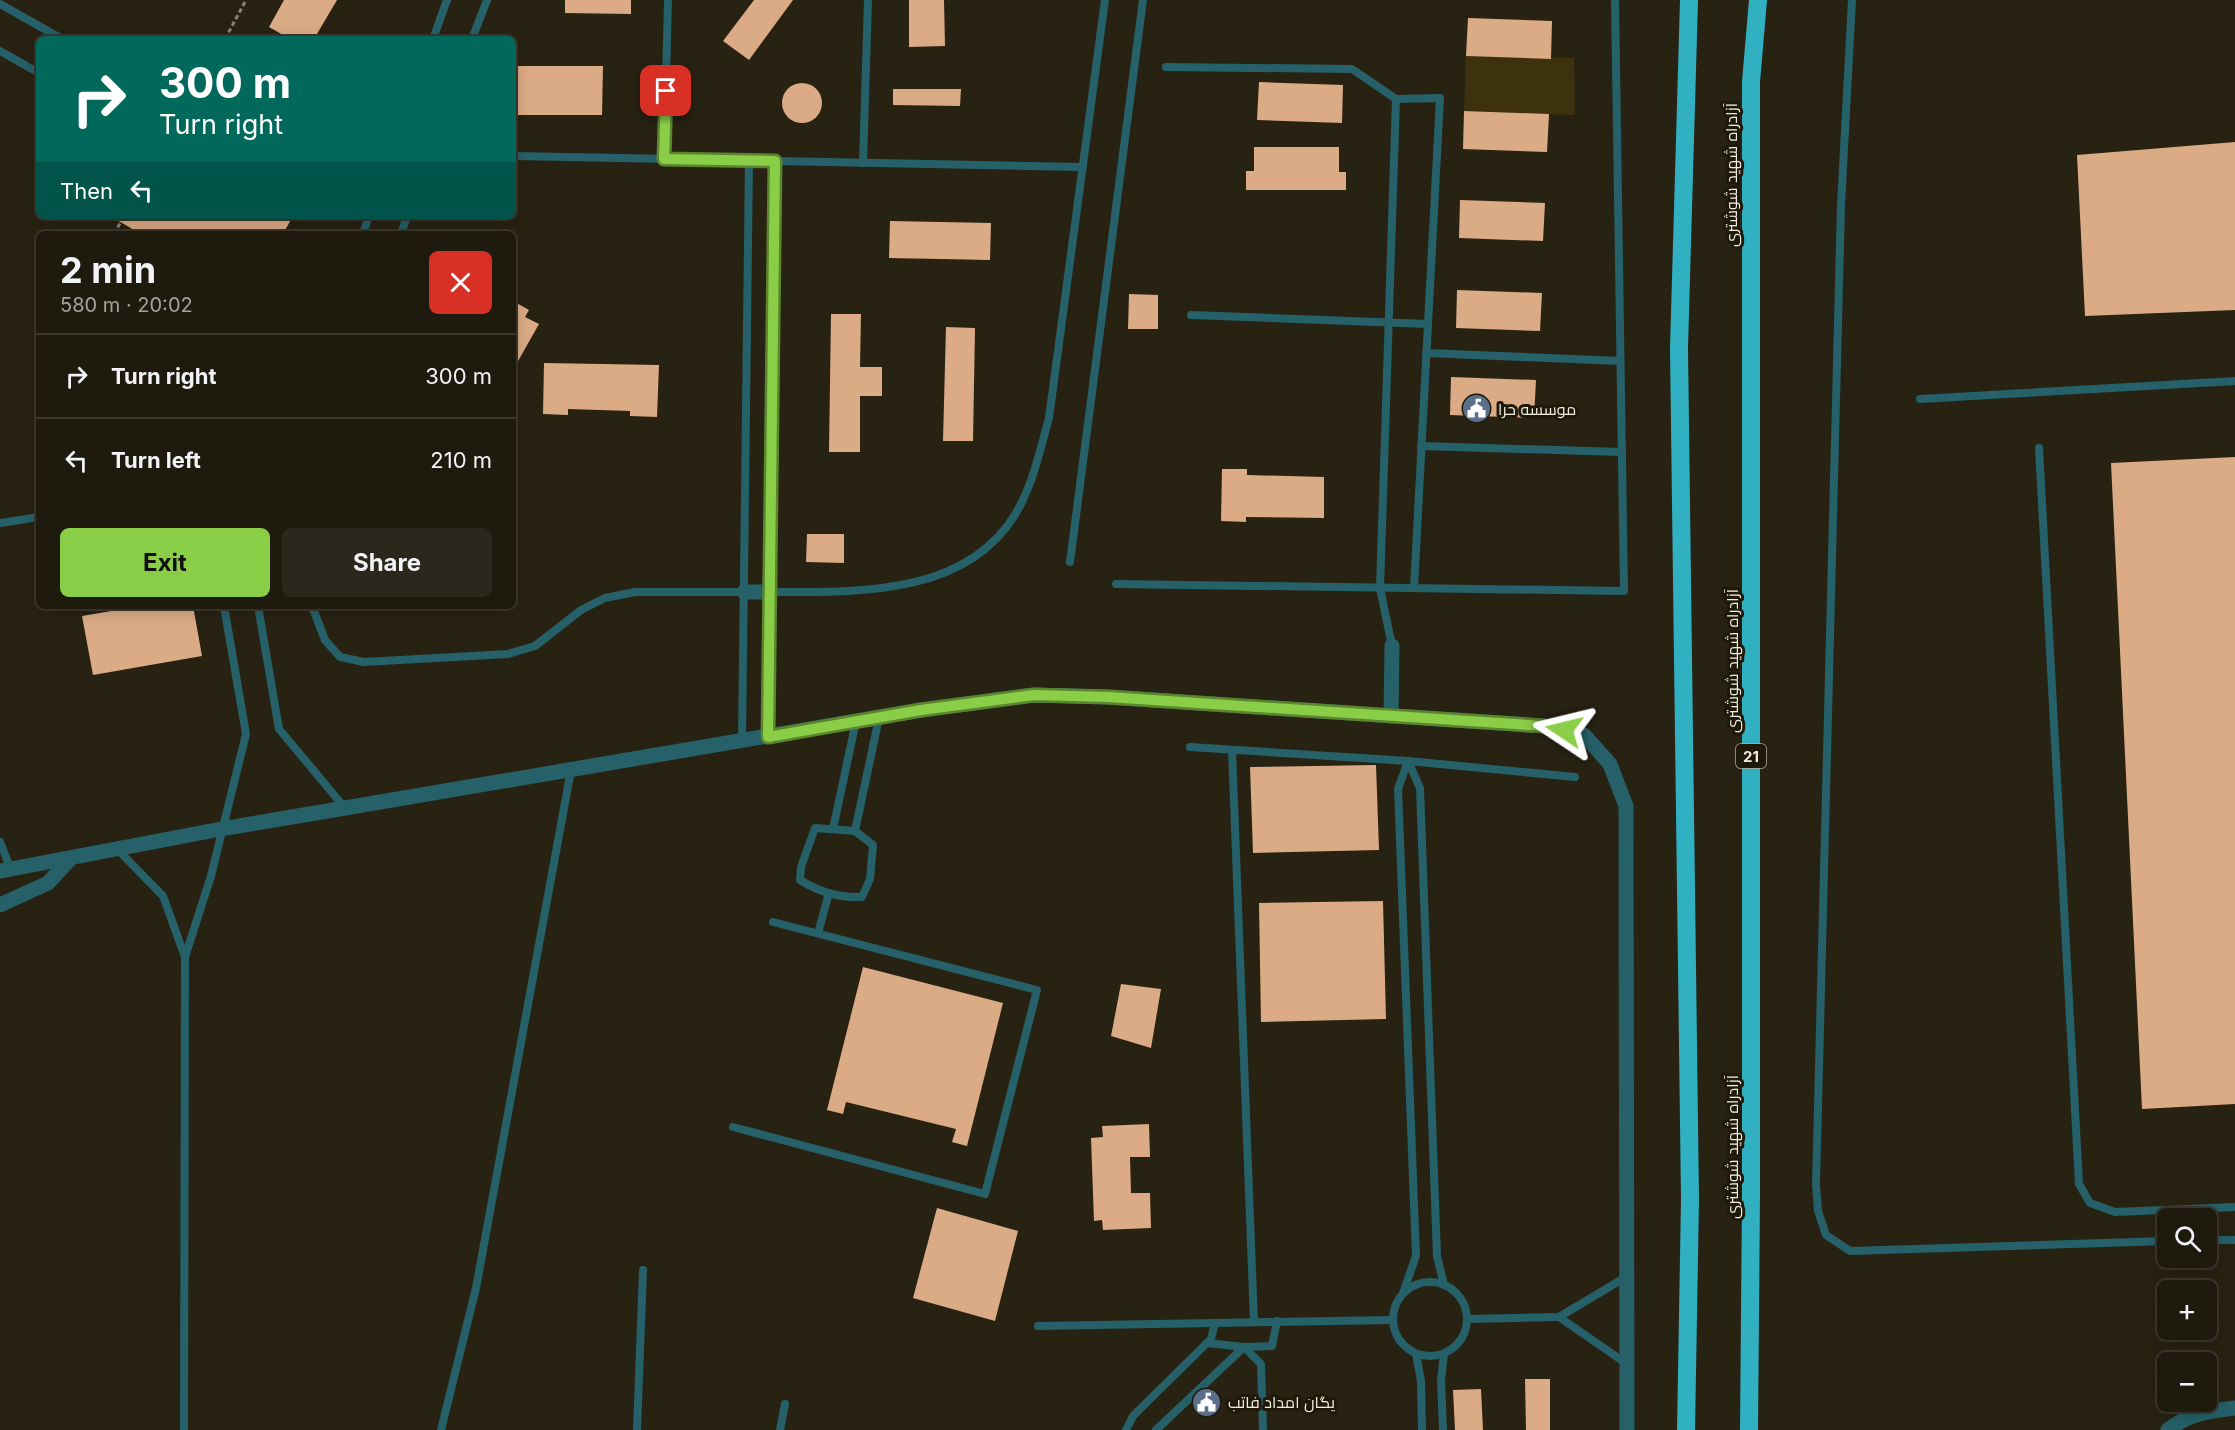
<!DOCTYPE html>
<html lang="en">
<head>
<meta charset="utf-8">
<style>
  body { margin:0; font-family:Inter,Cairo,sans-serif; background:#2b271c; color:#f1f3f6; height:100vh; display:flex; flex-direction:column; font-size:22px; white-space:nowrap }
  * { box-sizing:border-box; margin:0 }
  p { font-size:20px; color:#a1a19e }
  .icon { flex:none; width:33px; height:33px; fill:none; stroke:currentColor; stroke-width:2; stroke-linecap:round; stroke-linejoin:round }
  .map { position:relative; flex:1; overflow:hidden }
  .drawer { position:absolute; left:36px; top:231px; width:480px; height:378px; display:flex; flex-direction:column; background:#1e1a0e; border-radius:9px; box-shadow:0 3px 15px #0003,0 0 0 2px #3c382e }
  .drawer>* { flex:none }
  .guide { position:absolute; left:36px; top:36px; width:480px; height:183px; border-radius:9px; box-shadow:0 3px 15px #0003,0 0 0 2px #3c382e; background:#00695c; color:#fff; overflow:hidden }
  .buttons { position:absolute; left:2157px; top:1208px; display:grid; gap:12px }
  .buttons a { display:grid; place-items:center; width:60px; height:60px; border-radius:9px; background:#1e1a0e; box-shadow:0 3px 15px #0003,0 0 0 2px #3c382e; font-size:30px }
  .pin { position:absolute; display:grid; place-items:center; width:51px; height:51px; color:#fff; margin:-26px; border-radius:12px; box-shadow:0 3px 9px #0006 }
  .me { position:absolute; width:66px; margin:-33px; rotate:280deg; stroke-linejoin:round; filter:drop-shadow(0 0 4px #0008) }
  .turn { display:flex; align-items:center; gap:21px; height:126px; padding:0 24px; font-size:27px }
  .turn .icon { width:78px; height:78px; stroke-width:2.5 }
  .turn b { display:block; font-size:42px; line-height:51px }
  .then { display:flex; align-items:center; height:57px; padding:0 24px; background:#0003; gap:12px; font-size:22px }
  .round { display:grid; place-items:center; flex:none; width:63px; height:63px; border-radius:9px; background:#2b271c }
  .overview { display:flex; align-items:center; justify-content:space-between; height:102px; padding:0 24px }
  h1 { font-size:36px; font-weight:700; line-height:45px }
  .cta { display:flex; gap:12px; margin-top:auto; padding:12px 24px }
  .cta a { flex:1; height:69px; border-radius:9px; background:#8ace47; color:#111; font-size:24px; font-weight:700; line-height:69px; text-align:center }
  .cta a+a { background:#2b271c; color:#f1f3f6 }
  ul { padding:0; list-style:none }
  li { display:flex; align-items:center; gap:18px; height:84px; padding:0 24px; border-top:2px solid #3c382e }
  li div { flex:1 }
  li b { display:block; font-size:22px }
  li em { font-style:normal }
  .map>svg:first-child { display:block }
  .green { fill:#3e310d }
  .building { fill:#dbab85 }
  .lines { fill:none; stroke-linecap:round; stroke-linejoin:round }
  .path { stroke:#878275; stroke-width:3; stroke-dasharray:4.5 3; stroke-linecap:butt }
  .service { stroke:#266069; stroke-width:8 }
  .minor { stroke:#266069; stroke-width:15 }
  .motorway { stroke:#31b0c2; stroke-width:18 }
  .route-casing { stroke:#5a862e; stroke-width:15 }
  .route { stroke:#8ace47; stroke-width:10 }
  .labels { text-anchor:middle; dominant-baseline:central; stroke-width:6; stroke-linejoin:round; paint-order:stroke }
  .shield { fill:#1e1909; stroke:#b1ada1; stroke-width:1.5 }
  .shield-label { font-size:15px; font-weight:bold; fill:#f0ece2 }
  .street-label { font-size:16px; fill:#f0ece2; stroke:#1e1909 }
  .poi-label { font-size:16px; fill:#f0ece2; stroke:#1e1909; text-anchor:start }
</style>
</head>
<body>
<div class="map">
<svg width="2235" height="1430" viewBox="0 0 2235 1430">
  <rect width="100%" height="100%" fill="#282213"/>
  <path class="green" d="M1466,56l108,2 1,57 -111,-4z"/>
  <g class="building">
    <path d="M284,0h53l-23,39h-24l-21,-12z"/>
    <path d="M565,0h66v14l-66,-1z"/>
    <path d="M754,0h39l-44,60 -26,-19z"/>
    <path d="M909,0h35l1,46 -36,1z"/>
    <path d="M1468,18l84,3 -1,38 -85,-3z"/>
    <path d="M513,66h90l-1,49h-89z"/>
    <path d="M1259,82l84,3 -1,38 -85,-3z"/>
    <circle cx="802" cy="103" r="20"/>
    <path d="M893,89h68l-1,17 -67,-1z"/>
    <path d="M1464,111l85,3 -2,38 -84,-3z"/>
    <path d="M2235,142v168l-150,6 -8,-161z"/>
    <path d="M1254,147h85v25h7v18h-100v-19h8z"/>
    <path d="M1460,200l85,3 -2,38 -84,-3z"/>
    <path d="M110,216h183l-10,18h-142z"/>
    <path d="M890,221l101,2 -1,37 -101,-2z"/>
    <path d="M1457,290l85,3 -2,38 -84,-3z"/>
    <path d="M1129,294l29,1v34h-30z"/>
    <path d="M513,301l16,9 -4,7 14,7 -26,46z"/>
    <path d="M831,314h30l-1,53h22v29h-22v56h-31z"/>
    <path d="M946,327l29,1 -2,113h-30z"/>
    <path d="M544,363l115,2 -2,52 -27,-1v-5l-62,-2v6l-25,-1z"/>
    <path d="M1451,377l85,3 -2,38 -84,-3z"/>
    <path d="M2235,457v647l-93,5 -31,-646z"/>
    <path d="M1222,469h25v6l77,2v41l-78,-1v5l-25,-1z"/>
    <path d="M807,534h37v29l-38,-1z"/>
    <path d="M141,606h19l1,3 32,-3 9,50 -109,19 -11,-59z"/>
    <path d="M1376,765l3,85 -126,3 -3,-86z"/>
    <path d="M1383,901l3,118 -125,3 -2,-119z"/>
    <path d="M863,967l140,36 -36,143 -15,-4 4,-13 -110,-27 -3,12 -16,-4z"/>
    <path d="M1121,984l40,5 -10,59 -40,-12z"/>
    <path d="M1149,1124l1,33h-20l1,36h19l1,35 -48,2 -1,-10 -8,1 -3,-83 12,-1 -1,-11z"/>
    <path d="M937,1208l81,23 -23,90 -82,-23z"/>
    <path d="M1525,1379h25v51h-24z"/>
    <path d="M1481,1389l2,41h-28l-2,-40z"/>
  </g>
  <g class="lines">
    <g class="path">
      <path d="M225,39l21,-39"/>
      <path d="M114,234l10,-18"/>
      <path d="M39,364l-2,3 2,1"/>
    </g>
    <g class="service">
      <path d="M1852,0l-11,205 -25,979 2,27 8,24 24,16 318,-10"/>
      <path d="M0,4l62,35"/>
      <path d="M433,39l14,-39"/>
      <path d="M472,39l15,-39"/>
      <path d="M0,51l39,22"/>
      <path d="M1166,67l186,2 44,30 44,-1 -26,490"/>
      <path d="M513,156l570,11"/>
      <path d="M664,159l4,-159"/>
      <path d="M863,163l5,-163"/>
      <path d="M363,234l6,-18"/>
      <path d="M401,234l6,-18"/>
      <path d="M1191,315l237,9"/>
      <path d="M1426,353l194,8"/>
      <path d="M1920,399l315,-18"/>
      <path d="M1421,446l201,6"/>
      <path d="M2039,448l40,736 11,19 25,9 120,-5"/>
      <path d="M0,523l39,-6"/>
      <path d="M1070,562l73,-562"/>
      <path d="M1116,584l508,7 -9,-591"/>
      <path d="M770,592c85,0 196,5 246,-79 17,-29 24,-63 33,-95l56,-418"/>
      <path d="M258,606l21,123 66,79"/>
      <path d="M312,606l13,34 15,17 24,5 144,-8 27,-8 46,-36 24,-12 30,-6h109"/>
      <path d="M1392,646l-12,-58 16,-489"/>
      <path d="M768,737l7,-576"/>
      <path d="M742,741l7,-580"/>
      <path d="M1190,747l218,14 167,16"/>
      <path d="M1232,750l22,572"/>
      <path d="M1408,761l12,27 17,468 7,29"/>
      <path d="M815,828l40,3 18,14 -3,34 -8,18c-23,1 -43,-5 -62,-17l1,-13z"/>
      <path d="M833,829l23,-108"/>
      <path d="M855,831l24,-113"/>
      <path d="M0,842l11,28"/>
      <path d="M117,849l46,47 22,61"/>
      <path d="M818,933l11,-40"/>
      <path d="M733,1127l252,67 52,-204 -264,-68"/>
      <path d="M2206,1240h29"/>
      <circle cx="1430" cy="1319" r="37"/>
      <path d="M1403,1293l13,-37 -18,-467 10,-28"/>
      <path d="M1559,1317l68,47"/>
      <path d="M1467,1319l92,-2 67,-40"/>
      <path d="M1038,1326l355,-6"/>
      <path d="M1207,1343l37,4 17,17 2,66"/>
      <path d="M1416,1354l5,27 1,49"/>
      <path d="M184,1430l1,-473 26,-81 35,-142 -22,-128"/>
      <path d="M441,1430l35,-142 95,-518"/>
      <path d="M637,1430l6,-160"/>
      <path d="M780,1430l5,-26"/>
      <path d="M1126,1430l7,-14 78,-77 4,-16"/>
      <path d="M1156,1430l88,-83 28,-1 5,-25"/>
      <path d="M1443,1430l-2,-50 3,-26"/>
    </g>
    <g class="minor">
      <path d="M744,592h26"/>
      <path d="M1391,716l1,-70"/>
      <path d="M1,871l220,-42 124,-21 576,-98 113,-15 74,2 436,29 40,9 26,29 16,42 1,624"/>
      <path d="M0,905l48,-22 23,-25"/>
      <path d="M2168,1430c19,-16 42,-19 67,-22"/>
    </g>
    <g class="motorway">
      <path d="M1686,1430l4,-230 -11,-852 10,-348"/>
      <path d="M1749,1430l2,-235v-1113l7,-82"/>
    </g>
  </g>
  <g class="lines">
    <defs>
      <path id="route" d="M666,91l-2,68 111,2 -7,576 153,-27 113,-15 74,2 436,29 20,4"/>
    </defs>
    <use href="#route" class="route-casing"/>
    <use href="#route" class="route"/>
  </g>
  <defs>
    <symbol id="civic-disc" viewBox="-11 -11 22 22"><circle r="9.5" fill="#5c6f8a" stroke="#1e1909"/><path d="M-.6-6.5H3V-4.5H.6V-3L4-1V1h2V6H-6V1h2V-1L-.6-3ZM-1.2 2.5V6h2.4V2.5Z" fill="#fff"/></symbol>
  </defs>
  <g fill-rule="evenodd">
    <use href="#civic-disc" x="1460" y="392" width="33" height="33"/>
    <use href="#civic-disc" x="1190" y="1386" width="33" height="33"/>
  </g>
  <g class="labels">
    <rect class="shield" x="1736" y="744" width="30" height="24" rx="4.5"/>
    <g class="shield-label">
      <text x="1751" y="756">21</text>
    </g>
    <g class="street-label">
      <text transform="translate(1731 175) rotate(-90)">آزادراه شهید شوشتری</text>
      <text transform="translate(1732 661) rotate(-90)">آزادراه شهید شوشتری</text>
      <text transform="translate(1732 1147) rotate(-90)">آزادراه شهید شوشتری</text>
    </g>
    <g class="poi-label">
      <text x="1498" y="409">موسسه حرا</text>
      <text x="1228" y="1402">یگان امداد فاتب</text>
    </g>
  </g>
</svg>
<div class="buttons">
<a><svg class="icon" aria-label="search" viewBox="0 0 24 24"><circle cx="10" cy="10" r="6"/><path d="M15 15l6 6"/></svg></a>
<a>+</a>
<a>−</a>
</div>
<div class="pin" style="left:666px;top:91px;background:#d93025"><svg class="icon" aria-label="arrive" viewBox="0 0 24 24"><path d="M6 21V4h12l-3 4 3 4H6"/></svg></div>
<svg class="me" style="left:1564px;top:730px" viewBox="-20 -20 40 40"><path d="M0-17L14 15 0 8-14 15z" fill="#8ace47" stroke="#fff" stroke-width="4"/></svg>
<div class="guide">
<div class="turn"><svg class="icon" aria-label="right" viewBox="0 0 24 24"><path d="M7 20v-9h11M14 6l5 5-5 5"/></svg><div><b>300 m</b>Turn right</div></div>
<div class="then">Then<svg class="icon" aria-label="left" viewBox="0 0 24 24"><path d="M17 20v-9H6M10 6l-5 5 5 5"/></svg></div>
</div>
<section class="drawer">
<div class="overview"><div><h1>2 min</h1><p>580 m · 20:02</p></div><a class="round" style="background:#d93025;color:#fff"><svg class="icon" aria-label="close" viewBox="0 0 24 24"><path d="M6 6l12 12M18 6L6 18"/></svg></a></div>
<ul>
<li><svg class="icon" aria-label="right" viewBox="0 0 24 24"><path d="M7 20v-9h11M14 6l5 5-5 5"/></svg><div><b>Turn right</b></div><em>300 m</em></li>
<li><svg class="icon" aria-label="left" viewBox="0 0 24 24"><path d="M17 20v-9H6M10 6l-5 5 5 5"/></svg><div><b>Turn left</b></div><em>210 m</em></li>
</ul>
<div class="cta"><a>Exit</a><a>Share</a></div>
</section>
</div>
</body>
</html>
